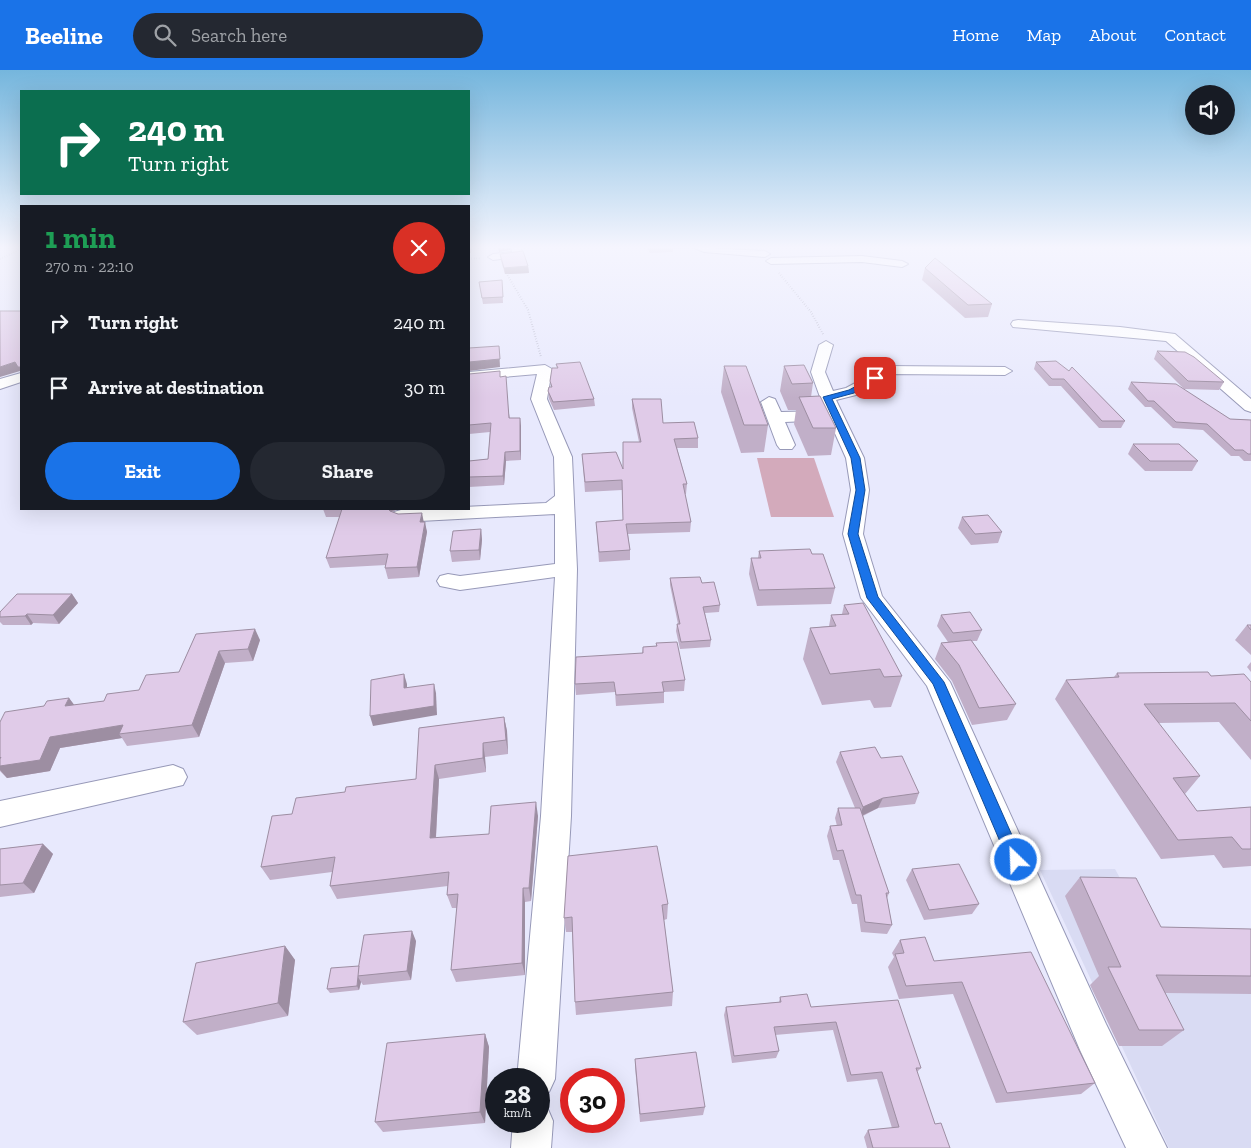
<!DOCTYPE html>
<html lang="en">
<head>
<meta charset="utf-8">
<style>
  body { margin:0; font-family:"Zilla Slab",serif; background:#242831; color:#f1f3f6; height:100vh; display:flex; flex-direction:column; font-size:19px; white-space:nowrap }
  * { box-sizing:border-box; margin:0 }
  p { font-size:16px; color:#9ea1a6 }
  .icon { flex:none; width:28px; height:28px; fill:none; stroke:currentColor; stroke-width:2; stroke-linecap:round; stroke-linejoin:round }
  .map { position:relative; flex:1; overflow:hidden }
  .drawer { position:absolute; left:20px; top:135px; width:450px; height:305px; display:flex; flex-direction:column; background:#171b24; border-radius:0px; box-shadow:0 5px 20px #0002 }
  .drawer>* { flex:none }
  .guide { position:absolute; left:20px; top:20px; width:450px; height:105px; border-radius:0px; box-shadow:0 5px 20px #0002; background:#0b6e4f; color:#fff; overflow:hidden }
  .fabs { position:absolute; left:1185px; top:15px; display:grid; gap:10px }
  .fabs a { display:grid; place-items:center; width:50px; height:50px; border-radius:50%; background:#171b24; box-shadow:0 5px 20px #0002; font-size:25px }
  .speed { position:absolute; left:485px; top:998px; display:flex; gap:10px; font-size:25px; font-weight:700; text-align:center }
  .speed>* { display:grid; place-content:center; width:65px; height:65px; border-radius:50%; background:#171b24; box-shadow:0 5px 20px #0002; line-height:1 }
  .speed small { font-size:12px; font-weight:400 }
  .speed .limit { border:8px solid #d22; background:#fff; color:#111 }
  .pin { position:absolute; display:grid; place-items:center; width:42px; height:42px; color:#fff; margin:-21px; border-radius:10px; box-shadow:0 2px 8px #0006 }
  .me { position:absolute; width:55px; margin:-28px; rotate:336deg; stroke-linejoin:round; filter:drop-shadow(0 0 4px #0008) }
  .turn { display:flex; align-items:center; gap:18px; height:105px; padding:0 25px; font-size:22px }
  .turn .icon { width:65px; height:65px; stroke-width:2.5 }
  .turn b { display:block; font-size:35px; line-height:42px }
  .round { display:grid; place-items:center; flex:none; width:52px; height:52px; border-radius:26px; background:#242831 }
  .head { display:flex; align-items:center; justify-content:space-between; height:85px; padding:0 25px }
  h1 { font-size:30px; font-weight:700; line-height:38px; color:#1e9e55 }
  .action { display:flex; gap:10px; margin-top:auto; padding:10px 25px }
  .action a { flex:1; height:58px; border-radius:30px; background:#1a73e8; color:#fff; font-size:20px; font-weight:700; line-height:58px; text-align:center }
  .action a+a { background:#242831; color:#f1f3f6 }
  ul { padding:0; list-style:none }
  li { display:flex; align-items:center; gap:15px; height:65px; padding:0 25px }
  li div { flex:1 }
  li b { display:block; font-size:19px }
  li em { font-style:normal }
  header { display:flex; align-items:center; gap:30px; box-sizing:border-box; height:70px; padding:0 25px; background:#1a73e8; color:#fff }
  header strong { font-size:24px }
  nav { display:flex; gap:28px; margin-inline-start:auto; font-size:18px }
  .search { width:350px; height:45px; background:#242831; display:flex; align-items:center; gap:12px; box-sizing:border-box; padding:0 18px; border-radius:28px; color:#9ea1a6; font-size:19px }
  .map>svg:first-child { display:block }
  .built { fill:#d9dbf3 }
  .green { fill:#d3aabb }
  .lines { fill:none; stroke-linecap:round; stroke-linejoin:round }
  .minor-casing { stroke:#9799b8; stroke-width:2 }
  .path { stroke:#a8a8ba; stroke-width:2; stroke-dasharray:0.5 2; stroke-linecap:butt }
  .minor { fill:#fff; fill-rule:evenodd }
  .wall { fill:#c1afc8 }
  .shaded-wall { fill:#9d8ea2 }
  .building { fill:#e0cbe8; stroke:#9d8ea2 }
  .route { fill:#1a73e8; stroke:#114b97 }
</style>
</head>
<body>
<header>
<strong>Beeline</strong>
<div class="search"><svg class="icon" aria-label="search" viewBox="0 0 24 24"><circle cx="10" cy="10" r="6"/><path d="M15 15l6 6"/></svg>Search here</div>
<nav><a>Home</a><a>Map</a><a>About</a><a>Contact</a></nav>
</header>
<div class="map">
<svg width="1251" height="1078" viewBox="0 0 1251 1078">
  <rect width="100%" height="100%" fill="#e8e9fd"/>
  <path class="built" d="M1115,799l34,62 102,-2v219h-82l-129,-278z"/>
  <path class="green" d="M757,388h57l20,59h-63z"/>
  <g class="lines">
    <defs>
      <g id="minor">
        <path d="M511,177h10l1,9 -29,4 -5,-3 5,-3 19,-2z"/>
        <path d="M692,177l73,4 5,3 -5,3 -61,-5z"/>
        <path d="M862,186l40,5 6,3 -6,3 -40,-5 -91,2 -5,-3 5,-3z"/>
        <path d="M1018,250l102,7 55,7 76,65v13l-6,-2 -79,-69 -153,-14 -2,-3 2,-3z"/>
        <path d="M826,271l7,4 -8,27 8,19 13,-3 41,-22 118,1 7,4 -7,4 -115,-1 -34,21 -20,5 28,58 5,32 -6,44 19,62 68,86 156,342 61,124h-41l-46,-98 -153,-364 -66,-88 -18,-64 8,-44 -5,-32 -17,-38 -44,2 10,23 -3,4h-12l-3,-4 -16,-43 8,-5 6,2 6,13 44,-1 -14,-39 8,-27z"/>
        <path d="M545,295l7,4 -5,30 25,58 5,112 -6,247 -16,263 -6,13 -10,5v-18h-22l24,-263 14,-239 -95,13 -20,-4 -3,-5 3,-5 8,-2 12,2 95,-12v-50l-154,8 -7,-2 -3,-4 3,-4 7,-2 145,-7 9,-7 -1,-39 -23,-58 6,-25 -68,6v-8z"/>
        <path d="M21,303v9l-21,7v-10z"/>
        <path d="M173,695l10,4 4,8 -4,8 -183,42v-26z"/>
        <path d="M539,1034l8,3 6,14 -2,27h-40l2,-27h26z"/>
      </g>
    </defs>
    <use href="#minor" class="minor-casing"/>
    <g class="path">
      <path d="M0,189l21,-10"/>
      <path d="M469,189l12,-1"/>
      <path d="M505,201l23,39 13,47"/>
      <path d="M779,203l32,39 12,22"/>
    </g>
    <use href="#minor" class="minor"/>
  </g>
  <g class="wall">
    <path d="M608,177h83l-1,1 -17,1v3l-23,1 -4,-6 -38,1z"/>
    <path d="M500,184l28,12 1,7 -24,1 -4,-13z"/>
    <path d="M925,198l67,36 -4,13 -23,1 -43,-38z"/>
    <path d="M502,210l1,23 -20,1 -4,-22z"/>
    <path d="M1157,281l67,31 -5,8 -35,-1 -30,-30z"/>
    <path d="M1036,292l33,9 56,50 -4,7h-22l-38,-42h-12l-15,-17z"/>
    <path d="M556,294l38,35 1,7 -41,4 -5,-11 -1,-8 3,-4 -1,-6 7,-13z"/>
    <path d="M724,296l44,59 -4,27 -23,1 -20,-61z"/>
    <path d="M784,296l29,17 -2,14 25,31 -5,27 -23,1 -14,-32 2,-14h-8l-8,-19z"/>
    <path d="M469,304l32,3 9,41 11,8v34l-15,1 -2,24 -35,2v-26l19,-2 2,-27 -21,2z"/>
    <path d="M1131,312l99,37 21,1v41h-7l-5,-5h-8l-28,-26 -30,-2 -22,-21h-6l-17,-18z"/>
    <path d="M632,329l31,24 35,15v10h-21l10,36 -1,10h-1l6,28 -1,10 -62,2 2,16v10l-31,2 -3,-40 27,-2 -1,-30 -37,2 -3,-38 41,15 16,-27 -7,-34z"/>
    <path d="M1133,374l65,17 -6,10h-47l-17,-17z"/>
    <path d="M323,439h76l-7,3 32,10 3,10 -8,45 -31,2 -3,-11 1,-3 -56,3 -4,-10 14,-41h-14z"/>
    <path d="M962,447l40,15 -4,11 -27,2 -13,-17z"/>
    <path d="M481,459l1,11 -2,20 -28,2 -2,-11z"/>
    <path d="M759,481l53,3 23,34 -4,16 -74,2 -8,-32 2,-16h7z"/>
    <path d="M670,508l32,5 18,22 -1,7 -14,1 6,27 -1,7 -30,2 -4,-18 1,-7h1l-8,-39z"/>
    <path d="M72,524l6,9 -19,21 -26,-1 -2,2h-28l-3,-3v-10z"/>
    <path d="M844,535l58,71 -11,31 -17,1 -4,-8 -48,5 -19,-46 7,-31 19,-2 2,-11 11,-1z"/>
    <path d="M941,545l41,15 -5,11h-5l44,63 -9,16 -35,5 -20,-44 -17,-22 6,-16 7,-1 -11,-16z"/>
    <path d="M1247,555h4v30l-16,-15z"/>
    <path d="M196,564l64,6 -7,21 -28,2 -26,74 -72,9 -5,-8 -62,10 -10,23 -43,7 -7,-7v-49l44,-16 25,-8 5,7 30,-4 35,-11 40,-18z"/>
    <path d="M656,573l29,37 -1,11 -20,1v11l-48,3 -1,-14 -39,3 -1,-11 67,-31 1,-6 13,-1z"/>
    <path d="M1251,592v10l-4,-5z"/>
    <path d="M1117,603l94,3 40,6v78l-32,-38 -61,1 42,53 -15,18 12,17 54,-4v59l-28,2 -9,-13 -53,4 -106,-160 11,-19 48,-3z"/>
    <path d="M504,647l3,14 1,23 -23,3 1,15 -47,7 -3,59 53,-4 49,-18 -7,85 -6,1v73l-69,7 -5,-12 6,-62h-5l-5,-13 1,-9 -111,13 -7,-13 2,-14 -62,8 -9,-13 31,-53 53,-22 71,-13 3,-51z"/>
    <path d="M840,682l41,6 38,35 -4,11 -37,4 -15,8 26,77 -2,5 5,27 -5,9 -26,-2 -4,-28h-5l-13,-44h-6l-6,-24 3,-10h7l-2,-8 3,-10h17l-19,-46z"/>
    <path d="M43,774l10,10 -19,39 -34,4v-48z"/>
    <path d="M912,799l67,35 -7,10 -48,6 -18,-40z"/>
    <path d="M1080,807l81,50 90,2v65l-86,-1 19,37 -22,16h-43l-29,-61 9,-9 -34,-80z"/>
    <path d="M668,834l-1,15 -3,1 9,72 -1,14 -96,9 -1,-13 -3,-70h-6l-2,-14z"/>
    <path d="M900,870l34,21 161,122 -14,11 -85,9 -43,-109 -54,5 -11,-32 6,-10 -2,-4z"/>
    <path d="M416,871l-5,39 -48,5 -2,-3 -2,8 -29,3 -3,-4 32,-23z"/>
    <path d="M285,876l10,14 -7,56 -91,19 -14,-13z"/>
    <path d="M780,927l31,10 110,61 -4,4 18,52 15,24h-83l-3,-11 4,-7 24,-2 -15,-49 -30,3 -14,-52 -58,5 4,16 -3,7 -44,5 -8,-48 2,-8 53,-5z"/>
    <path d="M485,964l4,13 -4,76 -102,9 -8,-10z"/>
    <path d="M635,989l70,48 -2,8 -63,7 -5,-55z"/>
  </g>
  <g class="shaded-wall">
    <path d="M469,177h3l-1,6h-2z"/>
    <path d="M498,177h12v3l-11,2z"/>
    <path d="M528,196l1,7 -24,1 -1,-6z"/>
    <path d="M499,276l1,21 -31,4v-9z"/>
    <path d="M15,292l6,5v6l-1,-2 -20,6v-10z"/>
    <path d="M520,348l1,8v34l-1,-9z"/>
    <path d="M505,382l1,9 -2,24 -1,-9z"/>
    <path d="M387,439h12l-7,2 -3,5z"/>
    <path d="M422,443l2,10 -4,-1z"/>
    <path d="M425,452l2,10 -8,45 -2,-10z"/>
    <path d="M481,459l1,11 -2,20 -1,-10z"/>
    <path d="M72,524l6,9 -19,21 -6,-9z"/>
    <path d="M27,544l6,9 -2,2 -6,-9z"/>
    <path d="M255,559l5,11 -7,21 -5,-12z"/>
    <path d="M219,581l6,12 -26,74 -7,-12z"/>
    <path d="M404,604l3,10v14l-3,-10z"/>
    <path d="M434,614l2,9 1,22 -64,11 -3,-10z"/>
    <path d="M69,628l9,12 -13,-4z"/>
    <path d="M504,647l3,14 1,23 -2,-14z"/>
    <path d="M123,655l-4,9 3,4 -62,10 -10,23 -43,7 -7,-8v-4l50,-29z"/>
    <path d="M483,673l2,14 1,15 -3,-14z"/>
    <path d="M435,695l4,14 -4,73 -5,-14z"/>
    <path d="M883,728l-5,10 -19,9 4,-10z"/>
    <path d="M536,732l2,14 -7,85 -2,-13z"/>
    <path d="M43,774l10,10 -19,39 -11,-10z"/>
    <path d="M523,818l2,14v73l-3,-12z"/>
    <path d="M412,861l4,10 -5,39 -4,-9z"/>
    <path d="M285,876l10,14 -7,56 -10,-13z"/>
    <path d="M358,907l3,5 -2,8 -2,-4z"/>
    <path d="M485,964l4,13 -4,76 -5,-11z"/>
  </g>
  <g class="building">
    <path d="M523,181l5,15 -24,2 -4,-14z"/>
    <path d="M935,188l57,46 -24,1 -43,-37z"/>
    <path d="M502,210l1,17 -21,1 -3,-16z"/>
    <path d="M0,241h21v56h-3l-3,-5 -15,5z"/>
    <path d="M499,276l1,13 -31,3v-14z"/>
    <path d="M1157,281l28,1 9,5 30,25 -36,-1z"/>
    <path d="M1056,291l13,10 3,-4 53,54h-23l-38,-42h-12l-16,-17z"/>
    <path d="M580,292l14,37 -41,3 -5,-11 1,-4h3l-2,-6 2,-13h6l-2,-4z"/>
    <path d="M804,295l9,18 -21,1 -8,-18z"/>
    <path d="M724,296h22l22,59h-24z"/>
    <path d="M500,301v6l6,-1 3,42h11v33l-15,1 -2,24 -34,1v-16l19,-2 3,-36 -22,2v-51z"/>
    <path d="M1131,312l45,2 54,35 21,1v34h-3l-5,-4h-8l-28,-26 -31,-2 -22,-21h-6z"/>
    <path d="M820,326l16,32h-23l-14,-31z"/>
    <path d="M632,329h29l2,24 31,-1 4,16 -24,1 13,45h-4l8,38 -65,2 4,26 -31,2 -3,-30 27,-2 -1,-40 -37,2 -3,-28 34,-2 7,17v-27h18z"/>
    <path d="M1133,374h46l19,17h-48z"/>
    <path d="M342,439h46l2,2 8,3 24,-1 -2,9h5l-8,45 -32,1 3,-14 -62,4z"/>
    <path d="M988,445l14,17 -27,2 -13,-17z"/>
    <path d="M481,459l-2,21 -29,1 3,-20z"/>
    <path d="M810,479l2,5h11l12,34 -76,2 -8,-32h10l-2,-7z"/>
    <path d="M700,507l2,6 12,-1 6,23 -17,2 8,33 -30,2 -4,-18h3l-10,-46z"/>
    <path d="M17,524h55l-19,21 -26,-1 -2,2 -25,1v-5z"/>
    <path d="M863,533l39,73 -18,1 -4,-8 -50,5 -20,-46 26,-2 -5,-11 18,-1 -5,-9z"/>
    <path d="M970,542l12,18 -29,3 -12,-18z"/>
    <path d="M1247,555h4v5z"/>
    <path d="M255,559l-7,20 -29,2 -27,74 -73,9 4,-9 -73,12 -10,23 -40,6v-7l1,-2 -1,1v-36l5,-10 39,-6 3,-5 22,-3 -4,8 39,-5 3,-7 32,-4 7,-15 33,-3 17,-38z"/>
    <path d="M971,570l45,64 -37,4 -20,-43 -18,-22z"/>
    <path d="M677,572l8,38 -23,2 2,10 -48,3 -2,-13 -39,2 1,-27 67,-4v-6l14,-1 -1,-3z"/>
    <path d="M1208,602l3,4 33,-2 7,8v39l-16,-18 -91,1 56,72 -27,2 24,33 54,-4v42h-9l-10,-12 -54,3 -112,-160 53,-3 -2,-4z"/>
    <path d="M404,604v14l30,-4v22l-64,10 1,-36z"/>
    <path d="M504,647l2,23 -23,3v15l-48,7 -5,73 59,-4 2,-28 45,-4 -7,86h-6l-1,75 -71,7 7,-76 -11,1 2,-23 -119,14 5,-29 -74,10 11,-51 20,-2 4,-16 49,-6 1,-5 70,-8 3,-51z"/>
    <path d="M875,677l6,11 21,-2 17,37 -36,5 -20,9 -23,-55z"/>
    <path d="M838,738h22l29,85h-3l6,32 -27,-3 -4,-27h-5l-13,-45 -6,1 -7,-25 12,-1z"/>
    <path d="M43,774l-20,39 -23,2v-36z"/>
    <path d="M657,776l11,58 -6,1 11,87 -98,10 -3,-85 -8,1 4,-62z"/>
    <path d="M959,794l20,40 -50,6 -17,-41z"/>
    <path d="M1080,807l56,1 25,49 90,2v47l-95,-1 28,55h-45l-31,-63h13z"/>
    <path d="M412,861l-5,40 -50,5 7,-41z"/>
    <path d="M925,867l9,24 97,-9 64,131 -88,10 -45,-111 -56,4 -11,-32 9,-1 -4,-13z"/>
    <path d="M285,876l-7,57 -95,19 13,-59z"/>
    <path d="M359,896l-2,20 -30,3 4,-21z"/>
    <path d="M807,924l4,13 87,-7 23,68h-5l19,56 6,-1 9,25h-77l-5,-18 31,-3 -17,-55 -31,3 -15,-53 -62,5 5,24 -45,5 -8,-49 55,-5 -1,-5z"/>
    <path d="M485,964l-5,78 -105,10 12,-79z"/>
    <path d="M696,982l9,55 -65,7 -5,-55z"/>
  </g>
  <linearGradient id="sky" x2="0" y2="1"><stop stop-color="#75b6dd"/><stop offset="0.54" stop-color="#f5f5fe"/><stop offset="1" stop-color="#f5f5fe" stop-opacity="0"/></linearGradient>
  <rect width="1251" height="328" fill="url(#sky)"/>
  <path class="route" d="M875,306l3,2 -1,2 -23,13 -22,6 28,59 5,32 -7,44 20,63 66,85 79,178 -2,5 -5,2 -6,-2 -77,-181 -66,-86 -19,-64 8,-44 -5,-32 -28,-61 26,-7z"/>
</svg>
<div class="fabs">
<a><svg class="icon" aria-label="sound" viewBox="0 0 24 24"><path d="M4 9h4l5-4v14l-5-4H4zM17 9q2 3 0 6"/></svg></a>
</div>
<div class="speed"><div>28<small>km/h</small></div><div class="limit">30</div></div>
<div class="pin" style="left:875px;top:308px;background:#d93025"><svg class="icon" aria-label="arrive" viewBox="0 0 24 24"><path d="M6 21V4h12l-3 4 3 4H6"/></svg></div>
<svg class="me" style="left:1016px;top:790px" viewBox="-20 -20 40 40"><circle r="17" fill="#1a73e8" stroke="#fff" stroke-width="3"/><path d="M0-11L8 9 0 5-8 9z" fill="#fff"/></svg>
<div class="guide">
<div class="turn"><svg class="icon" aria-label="right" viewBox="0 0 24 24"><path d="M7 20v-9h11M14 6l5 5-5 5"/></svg><div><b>240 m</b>Turn right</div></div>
</div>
<section class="drawer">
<div class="head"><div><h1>1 min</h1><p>270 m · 22:10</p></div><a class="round" style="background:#d93025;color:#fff"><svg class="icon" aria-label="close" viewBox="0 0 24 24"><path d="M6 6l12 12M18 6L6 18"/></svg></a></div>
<ul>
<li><svg class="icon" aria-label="right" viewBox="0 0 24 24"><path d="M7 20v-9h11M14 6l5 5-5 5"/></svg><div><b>Turn right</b></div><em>240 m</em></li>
<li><svg class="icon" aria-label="arrive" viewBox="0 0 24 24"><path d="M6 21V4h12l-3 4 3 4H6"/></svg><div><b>Arrive at destination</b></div><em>30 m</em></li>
</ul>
<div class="action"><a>Exit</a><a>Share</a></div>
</section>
</div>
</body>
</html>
